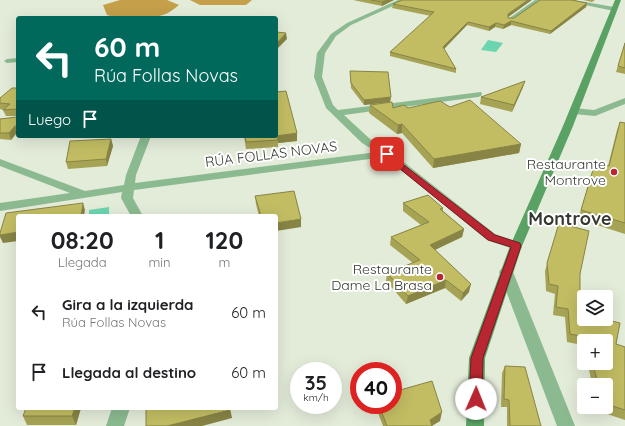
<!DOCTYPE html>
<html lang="es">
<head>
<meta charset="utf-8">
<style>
  body { margin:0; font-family:Quicksand,sans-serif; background:#f6f6f6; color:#202124; height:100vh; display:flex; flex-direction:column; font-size:15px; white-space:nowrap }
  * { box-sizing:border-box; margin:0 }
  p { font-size:13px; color:#757577 }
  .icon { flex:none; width:22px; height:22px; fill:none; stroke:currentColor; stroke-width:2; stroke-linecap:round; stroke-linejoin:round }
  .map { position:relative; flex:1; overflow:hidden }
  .details { position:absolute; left:16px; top:214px; width:262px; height:196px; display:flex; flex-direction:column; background:#fff; border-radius:4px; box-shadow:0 4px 16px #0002 }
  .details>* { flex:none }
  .hud { position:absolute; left:16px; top:16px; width:262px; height:122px; border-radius:4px; box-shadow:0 4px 16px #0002; background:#00695c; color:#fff; overflow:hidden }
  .fabs { position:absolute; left:577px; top:290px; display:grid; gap:8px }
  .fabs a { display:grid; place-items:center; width:36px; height:36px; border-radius:4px; background:#fff; box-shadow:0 4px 16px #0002; font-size:20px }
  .speed { position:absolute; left:290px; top:362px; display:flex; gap:8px; font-size:20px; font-weight:700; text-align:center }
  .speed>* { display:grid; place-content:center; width:52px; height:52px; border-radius:50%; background:#fff; box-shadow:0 4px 16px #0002; line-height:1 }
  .speed small { font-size:10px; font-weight:400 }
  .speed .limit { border:6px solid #d22; background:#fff; color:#111 }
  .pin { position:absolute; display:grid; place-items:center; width:34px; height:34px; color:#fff; margin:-17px; border-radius:8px; box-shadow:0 2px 6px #0006 }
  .me { position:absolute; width:44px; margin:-22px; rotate:1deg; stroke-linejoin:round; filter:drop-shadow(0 0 3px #0008) }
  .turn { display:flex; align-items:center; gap:14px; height:84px; padding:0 12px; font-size:18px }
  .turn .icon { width:52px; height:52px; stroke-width:2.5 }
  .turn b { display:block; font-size:28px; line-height:34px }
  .then { display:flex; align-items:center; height:38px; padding:0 12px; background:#0003; gap:8px; font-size:15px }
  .eta { display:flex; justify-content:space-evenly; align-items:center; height:68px; text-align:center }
  .eta b { font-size:24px; font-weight:700; line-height:28px }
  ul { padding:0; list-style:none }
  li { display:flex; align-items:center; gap:12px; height:60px; padding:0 12px }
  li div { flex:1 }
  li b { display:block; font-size:15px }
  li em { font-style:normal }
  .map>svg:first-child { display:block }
  .forest { fill:#c59f4a }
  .water { fill:#6bd5af }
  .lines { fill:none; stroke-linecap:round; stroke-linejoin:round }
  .lane { fill:#8bba90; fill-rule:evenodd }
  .street { fill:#8bba90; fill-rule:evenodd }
  .secondary { fill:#5aa264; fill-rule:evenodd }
  .wall { fill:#a7a355; fill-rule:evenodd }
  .shaded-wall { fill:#888445 }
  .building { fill:#c2bd63; stroke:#888445 }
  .route { fill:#b72631; stroke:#771920 }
  .poi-dot { fill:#b72631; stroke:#fff; stroke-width:1.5 }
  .labels { text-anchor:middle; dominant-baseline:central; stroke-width:4; stroke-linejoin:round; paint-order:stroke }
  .street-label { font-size:14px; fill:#353831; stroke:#fff }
  .poi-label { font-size:14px; fill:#353831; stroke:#fff; text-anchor:end }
  .district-label { font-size:18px; font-weight:bold; fill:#353831; stroke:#fff }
</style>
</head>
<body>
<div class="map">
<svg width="625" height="426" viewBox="0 0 625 426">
  <rect width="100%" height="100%" fill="#e3ebd9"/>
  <g class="forest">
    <path d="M120,0h47l12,5c-5,4 -10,8 -16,10 -15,4 -41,5 -56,0l-4,-10z"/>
    <path d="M190,0h62l-6,5h-46z"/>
  </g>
  <g class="water">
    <path d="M488,40l15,3 -7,9 -15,-2z"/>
    <path d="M109,207v9h-20v-6z"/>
  </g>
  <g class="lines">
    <path class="lane" d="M18,58v4l-11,1 -3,-2 3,-2z"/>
    <g class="street">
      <path d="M398,0h8l-55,25 -15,11 -11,17 -3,24 11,28 5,5 143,-18 1,2 -1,2 -3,1 -134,18 26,24 21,13 104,82 26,9 1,3 -1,3 -5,1 -29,-10 -102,-83 -251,33 -1,8 10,18h-12l-10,-18 1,-6 -122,19v-8l70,-10 -70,-27v-7l85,32 39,-6 2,-10 15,-39h10l-15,39 -1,8 242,-31 -15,-9 -36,-35 -12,-31 3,-24 14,-19 16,-11z"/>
      <path d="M535,0h7l-30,21h-4v-2z"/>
      <path d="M561,0h13l40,7 3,2 -3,2z"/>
      <path d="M625,98v6l-30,12 -21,-2 -5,-3 5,-3 20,2z"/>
      <path d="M506,267l5,2 2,3 62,154h-18l-58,-154 2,-3z"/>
      <path d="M112,408h18l-6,18h-18z"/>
    </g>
    <path class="secondary" d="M615,0h6l-48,126 -51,120 -37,112 -1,68h-18l3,-68 41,-112 53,-120z"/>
  </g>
  <g class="wall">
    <path d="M353,0h41l-12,6z"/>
    <path d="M583,0h12l-3,2z"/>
    <path d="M587,3l-1,4 -36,27 -39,-9 -8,4 -8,-2 -6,4 -22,-6 -23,24 12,20v4l-66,-17v-4l41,-36 -39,-8 1,-4 115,13v1h6z"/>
    <path d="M625,42v32l-9,-2z"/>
    <path d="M350,71l41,26 -1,5 -26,3 -13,-17z"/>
    <path d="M525,81l-2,6 -11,25 -32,-8 1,-7z"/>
    <path d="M18,88v44l-7,8 -11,-1v-20l17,-2v-1h-11l-3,-6 -3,-1v-11z"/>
    <path d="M370,105l23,3h15l42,-1 71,37 -2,9 -86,15 -31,-35 -5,1 -28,-21z"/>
    <path d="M620,122l5,1v111l-47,-15 17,-56 13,3 9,-36z"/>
    <path d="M297,133v8l-19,2v4l-32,2 -2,-13h32z"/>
    <path d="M111,139l2,7 -6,20 -39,3 -2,-7z"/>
    <path d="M255,196l46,31 -25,-11h-17l-3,-12z"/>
    <path d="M403,203l40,5v3l21,18 -2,8 -27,13 34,42 -8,9 -16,-13 -39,16 -20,-23 1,-8 26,-10 -23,-18 1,-8 30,-12 -18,-14z"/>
    <path d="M559,223l21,51v18l36,52 9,3v73l-27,-9 -1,-4h9v-22h-14l-3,-16 -7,-1 -5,-24 -10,-2 -2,-25 -12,-2 2,-21 -9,-3 -1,-20zM584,341l22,22h-22z"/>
    <path d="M505,366l36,60h-34v-19h-6l1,-34z"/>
    <path d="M375,405h18l47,16 -8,5h-49z"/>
    <path d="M81,408l-5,17h-49l-4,-9z"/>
  </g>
  <g class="shaded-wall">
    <path d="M387,0h7l-12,6v-4z"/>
    <path d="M528,0h4l-25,18 1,-4z"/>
    <path d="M587,3l-1,4 -36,27 1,-3z"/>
    <path d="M511,21v4l-8,4 1,-4z"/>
    <path d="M468,22l-1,3 -25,26 1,-4z"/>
    <path d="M496,23l-1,4 -6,4v-4z"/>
    <path d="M286,33l1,6 -11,11v-6z"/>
    <path d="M525,81l-2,6 -11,25 2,-7z"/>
    <path d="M391,97l-1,5 -26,3v-5z"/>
    <path d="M402,124v9l-5,1 1,-9z"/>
    <path d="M15,126l2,6 -6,8 -2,-7z"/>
    <path d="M297,133v8l-19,2v-3l-2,-4z"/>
    <path d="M111,139l2,7 -6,20 -1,-7z"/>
    <path d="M521,144l-2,9 -86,15 1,-9z"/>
    <path d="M83,203l2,7 -1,6h-3z"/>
    <path d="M301,219v8l-25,4v-8z"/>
    <path d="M464,229l-2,8 -34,16 2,-8z"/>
    <path d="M18,232v9l-15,2 -3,-6v-2z"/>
    <path d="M446,280l-1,8 -39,16 2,-8z"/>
    <path d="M471,284l-2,8 -8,9 2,-8z"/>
    <path d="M75,408h6l-5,17 -4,-9z"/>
    <path d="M230,408l2,10 -30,8h-35z"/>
    <path d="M442,412l-2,9 -9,5 -1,-6z"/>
  </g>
  <g class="building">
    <path d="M371,0h16l-5,2z"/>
    <path d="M402,0h126l-20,14v4h6l26,-18h31l16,3 -36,28 -40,-10 -7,4 -8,-2 -7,4 -21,-5 -25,25 13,22 -66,-17 44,-40 -41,-8z"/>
    <path d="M276,32l10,1 -10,11z"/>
    <path d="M625,43v25l-7,-2z"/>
    <path d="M350,71l38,1 3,25 -27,3 -13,-17z"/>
    <path d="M525,81l-11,24 -33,-8z"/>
    <path d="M12,88h6v38h-3l-6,7h-9v-14l17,-2v-8l-14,1 7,-6 -10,-1v-5z"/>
    <path d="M286,91l11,42 -21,3 2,4 -32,2 -1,-6h31v-44z"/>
    <path d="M470,100l51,44 -87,15 -32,-35 -4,1 -28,-20 22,-3 1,6 11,-3 4,3 32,-7 10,6z"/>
    <path d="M620,122l5,1v100l-44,-13 14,-47 14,3z"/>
    <path d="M111,139l-5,20 -40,3 4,-21z"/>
    <path d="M294,191l7,28 -25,4v-7h-15l-6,-20z"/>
    <path d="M428,195l15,13 -3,1 24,20 -34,16 41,39 -8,9 -17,-13 -38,16 -21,-23 33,-13 -29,-23 38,-15 -26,-19z"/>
    <path d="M83,203l-2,13h-63v16l-18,3v-2l6,-20z"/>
    <path d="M559,223l30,8 -9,43v18l20,5h-16v22h20l16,4 -4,21 9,3v63l-19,-6v-19h-8l-5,-22h13v-22h-22v10l-3,-15 -11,-2 -2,-25 -12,-2 2,-21 -9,-2 -2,-21z"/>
    <path d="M505,366l20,1 16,59h-31l-1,-26 -5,-1z"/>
    <path d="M432,381l10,31 -12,8 2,6h-45l-8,-21h14v-13z"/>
    <path d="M26,408h49l-3,8h-49z"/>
    <path d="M146,408h84v2l-63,16h-21z"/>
  </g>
  <path class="route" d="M387,152l108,83 25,8 1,3 -38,112 -1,41 -1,4 -5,2 -5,-2 -2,-4 2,-41 40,-111 -23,-7 -104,-84 -1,-2z"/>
  <g class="poi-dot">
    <circle cx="614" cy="172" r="4"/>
    <circle cx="440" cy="277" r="4"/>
  </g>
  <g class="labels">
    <g class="street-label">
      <text transform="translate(271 154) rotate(-7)">RÚA FOLLAS NOVAS</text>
    </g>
    <g class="poi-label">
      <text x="606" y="164">Restaurante<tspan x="606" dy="16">Montrove</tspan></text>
      <text x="432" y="269">Restaurante<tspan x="432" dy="16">Dame La Brasa</tspan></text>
    </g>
    <g class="district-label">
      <text x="570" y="218">Montrove</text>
    </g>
  </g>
</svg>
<div class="fabs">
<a><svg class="icon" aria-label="layers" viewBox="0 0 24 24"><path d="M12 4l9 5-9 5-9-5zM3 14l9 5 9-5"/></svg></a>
<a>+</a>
<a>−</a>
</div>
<div class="speed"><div>35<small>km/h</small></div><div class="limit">40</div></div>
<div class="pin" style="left:387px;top:154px;background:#d93025"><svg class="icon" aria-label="arrive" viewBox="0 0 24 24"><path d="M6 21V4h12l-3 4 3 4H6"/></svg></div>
<svg class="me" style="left:476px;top:399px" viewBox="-20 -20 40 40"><circle r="19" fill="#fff"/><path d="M0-13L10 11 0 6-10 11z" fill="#b72631"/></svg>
<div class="hud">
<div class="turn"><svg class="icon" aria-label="left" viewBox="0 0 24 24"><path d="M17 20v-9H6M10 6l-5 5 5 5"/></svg><div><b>60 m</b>Rúa Follas Novas</div></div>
<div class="then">Luego<svg class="icon" aria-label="arrive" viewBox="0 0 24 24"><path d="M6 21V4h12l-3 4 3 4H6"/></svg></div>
</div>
<section class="details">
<div class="eta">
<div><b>08:20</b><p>Llegada</p></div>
<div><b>1</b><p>min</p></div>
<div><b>120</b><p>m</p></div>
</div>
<ul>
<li><svg class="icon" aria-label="left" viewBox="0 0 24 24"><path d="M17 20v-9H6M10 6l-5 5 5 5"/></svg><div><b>Gira a la izquierda</b><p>Rúa Follas Novas</p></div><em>60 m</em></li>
<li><svg class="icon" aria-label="arrive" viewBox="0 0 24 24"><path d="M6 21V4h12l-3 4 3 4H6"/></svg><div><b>Llegada al destino</b></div><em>60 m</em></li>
</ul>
</section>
</div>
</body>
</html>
